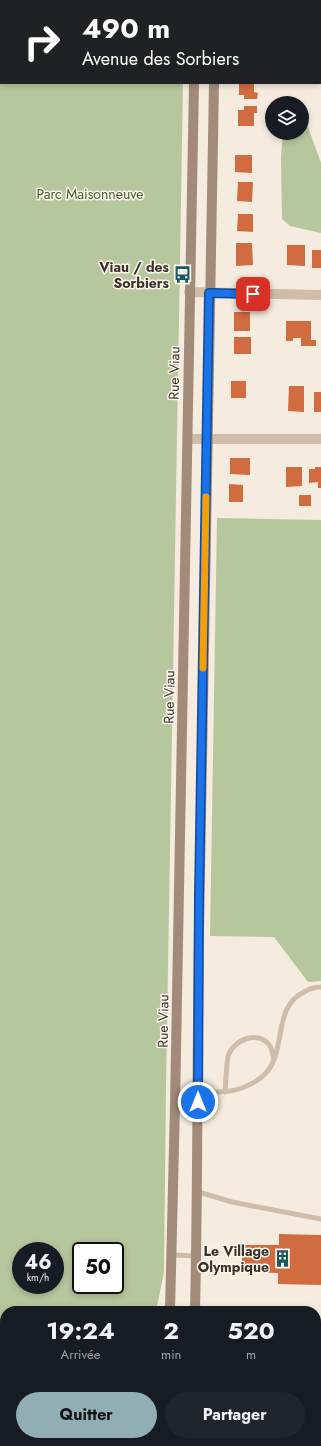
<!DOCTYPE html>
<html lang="fr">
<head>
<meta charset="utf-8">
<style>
  body { margin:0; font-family:Jost,sans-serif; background:#20242c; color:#f1f3f6; height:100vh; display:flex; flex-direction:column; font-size:15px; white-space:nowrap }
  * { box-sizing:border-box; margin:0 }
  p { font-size:13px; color:#9ea1a6 }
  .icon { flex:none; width:22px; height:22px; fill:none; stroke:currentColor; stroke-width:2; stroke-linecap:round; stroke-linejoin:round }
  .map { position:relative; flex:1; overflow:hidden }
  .details { position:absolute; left:0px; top:1306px; width:321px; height:140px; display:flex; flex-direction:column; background:#171b24; border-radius:16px 16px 0 0; box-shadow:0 2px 6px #0003 }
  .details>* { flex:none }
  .guide { position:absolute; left:0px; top:0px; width:321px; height:84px; box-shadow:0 2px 6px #0003; background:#202124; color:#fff; overflow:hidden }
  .fabs { position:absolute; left:265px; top:96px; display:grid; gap:8px }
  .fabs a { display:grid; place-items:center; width:44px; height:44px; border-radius:50%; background:#171b24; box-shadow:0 2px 6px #0003; font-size:20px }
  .speed { position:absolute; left:12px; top:1242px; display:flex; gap:8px; font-size:20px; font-weight:700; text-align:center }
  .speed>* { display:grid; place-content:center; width:52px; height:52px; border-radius:50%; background:#171b24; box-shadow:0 2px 6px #0003; line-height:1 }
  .speed small { font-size:10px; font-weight:400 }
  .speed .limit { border:2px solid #111; border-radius:6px; background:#fff; color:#111 }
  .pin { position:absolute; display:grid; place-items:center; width:34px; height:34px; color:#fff; margin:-17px; border-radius:8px; box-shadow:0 2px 6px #0006 }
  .me { position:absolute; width:44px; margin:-22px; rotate:0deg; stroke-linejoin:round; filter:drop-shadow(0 0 3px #0008) }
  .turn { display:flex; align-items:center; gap:14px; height:84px; padding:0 16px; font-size:18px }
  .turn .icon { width:52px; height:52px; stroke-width:2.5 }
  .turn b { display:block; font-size:28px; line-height:34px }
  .eta { display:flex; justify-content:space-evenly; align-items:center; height:68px; text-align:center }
  .eta b { font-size:24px; font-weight:700; line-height:28px }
  .button { display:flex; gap:8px; margin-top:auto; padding:8px 16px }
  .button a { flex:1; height:46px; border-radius:24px; background:#90aeb3; color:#111; font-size:16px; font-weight:700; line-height:46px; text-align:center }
  .button a+a { background:#20242c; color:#f1f3f6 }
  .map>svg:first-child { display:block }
  .green { fill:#b6c69d; fill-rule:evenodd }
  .building { fill:#d16c41 }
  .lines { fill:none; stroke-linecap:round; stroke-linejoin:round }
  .lane { stroke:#cfbda9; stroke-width:5 }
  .street { stroke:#cfbda9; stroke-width:10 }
  .secondary { stroke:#a38b7a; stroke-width:10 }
  .primary { stroke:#7f6859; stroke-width:10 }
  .route-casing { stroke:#114b97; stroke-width:10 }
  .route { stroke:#1a73e8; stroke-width:7 }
  .slow { stroke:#f59e0b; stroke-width:7 }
  .labels { text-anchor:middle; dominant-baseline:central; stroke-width:3; stroke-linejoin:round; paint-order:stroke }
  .park-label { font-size:14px; fill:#475d2a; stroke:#fcf6ec }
  .poi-label { font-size:14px; font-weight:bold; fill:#3c302a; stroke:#fcf6ec; text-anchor:end }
  .street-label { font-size:14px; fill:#3c302a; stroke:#fcf6ec }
</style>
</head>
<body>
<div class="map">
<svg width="321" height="1446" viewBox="0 0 321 1446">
  <rect width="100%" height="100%" fill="#f5ecdf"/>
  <g class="green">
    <path d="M0,0h185l-184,1v82h182l-17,1003 -2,186 -8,39h-151v130h68l-12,5h-61zM21,1251h34v34h-34zM81,1251h34v34h-34z"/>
    <path d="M302,124l6,3 13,36v70l-31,-7 -8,-7 -1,-62 2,-24h19z"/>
    <path d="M217,518l104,2v461l-13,1 -34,-45 -64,-1z"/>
  </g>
  <g class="building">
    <path d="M239,83h15v9l4,1 -1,6h-13v-4h-5z"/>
    <path d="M244,106h13v7h-3v13h-16v-16h6z"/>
    <path d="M235,155h17v18l-17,-1z"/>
    <path d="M238,182h15l-1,20 -15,-1z"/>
    <path d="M238,214h15v18l-16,-1z"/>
    <path d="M236,243h16l1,22 -17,1z"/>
    <path d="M287,245h18v21l-18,-1z"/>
    <rect x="312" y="250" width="9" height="18"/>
    <rect x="234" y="312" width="16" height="19"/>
    <path d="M286,321h25v19h5v6h-15v-8h-8v3h-7z"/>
    <rect x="234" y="337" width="17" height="17"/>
    <rect x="231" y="381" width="15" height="17"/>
    <path d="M289,386h15v26l-16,-1z"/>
    <rect x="314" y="392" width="7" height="20"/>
    <path d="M230,458h20v17l-20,-1z"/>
    <path d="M286,467h16v19l-16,1z"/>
    <path d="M315,467h6v21h-3v-6l-9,1v-14h6z"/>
    <path d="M229,484l14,1v17h-14z"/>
    <rect x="299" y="495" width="12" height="11"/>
    <path d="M279,1234l42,1v50l-43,-1v-11l-36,-1v-27h37z"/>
  </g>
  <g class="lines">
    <g class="lane">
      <path d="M225,1092c1,-11 1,-24 3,-35 4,-17 31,-28 42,-11 2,4 3,9 4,13"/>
      <path d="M175,1105c7,-4 14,-9 22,-12 5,-2 14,-1 21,-1 16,0 35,-6 47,-18 22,-22 7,-67 39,-82 5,-3 11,-5 17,-5"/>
      <path d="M198,1189l4,4 30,9 89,17"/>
      <path d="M172,1255l24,1"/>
    </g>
    <g class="street">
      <path d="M189,292l132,3"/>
      <path d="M188,439h133"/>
    </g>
    <g class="secondary">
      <path d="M196,1v-1"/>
      <path d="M216,1v-1"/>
      <path d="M170,1311l5,-206 19,-1022"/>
      <path d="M195,1311c3,-128 2,-255 4,-383 4,-281 8,-563 15,-845"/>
      <path d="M167,1441v5"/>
      <path d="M192,1441v5"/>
    </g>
    <g class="primary">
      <path d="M316,1433h5"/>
      <path d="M105,1446l21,-5"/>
    </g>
  </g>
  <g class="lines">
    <defs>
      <path id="route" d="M198,1102l1,-204 10,-605 44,1"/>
    </defs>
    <use href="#route" class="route-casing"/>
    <use href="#route" class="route"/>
    <path class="slow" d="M203,668l3,-171"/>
  </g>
  <defs>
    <symbol id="bus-bare" viewBox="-9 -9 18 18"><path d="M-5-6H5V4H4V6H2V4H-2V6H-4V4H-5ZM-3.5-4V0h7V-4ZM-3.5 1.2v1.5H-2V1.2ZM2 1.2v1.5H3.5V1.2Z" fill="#1a5962" stroke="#fcf6ec" stroke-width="2.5" paint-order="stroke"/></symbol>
    <symbol id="building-bare" viewBox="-9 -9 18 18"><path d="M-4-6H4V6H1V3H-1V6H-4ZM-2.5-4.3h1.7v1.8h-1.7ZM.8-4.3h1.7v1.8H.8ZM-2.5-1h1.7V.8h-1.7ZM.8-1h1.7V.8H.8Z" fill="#1a5962" stroke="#fcf6ec" stroke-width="2.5" paint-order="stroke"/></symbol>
  </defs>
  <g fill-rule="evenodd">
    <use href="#bus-bare" x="170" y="262" width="25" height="25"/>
    <use href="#building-bare" x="270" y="1246" width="25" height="25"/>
  </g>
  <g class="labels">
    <g class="park-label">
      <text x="90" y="194">Parc Maisonneuve</text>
    </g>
    <g class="poi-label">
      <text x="169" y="267">Viau / des<tspan x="169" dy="16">Sorbiers</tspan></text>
      <text x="269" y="1251">Le Village<tspan x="269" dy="16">Olympique</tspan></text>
    </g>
    <g class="street-label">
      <text transform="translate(174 373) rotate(-89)">Rue Viau</text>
      <text transform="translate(169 697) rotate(-89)">Rue Viau</text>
      <text transform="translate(163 1021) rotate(-89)">Rue Viau</text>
    </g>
  </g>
</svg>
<div class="fabs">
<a><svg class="icon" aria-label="layers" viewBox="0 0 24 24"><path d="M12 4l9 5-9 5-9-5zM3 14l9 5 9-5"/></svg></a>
</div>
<div class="speed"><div>46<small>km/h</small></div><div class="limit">50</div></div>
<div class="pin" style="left:253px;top:294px;background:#d93025"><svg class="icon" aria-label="arrive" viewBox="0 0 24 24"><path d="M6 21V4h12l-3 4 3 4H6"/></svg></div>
<svg class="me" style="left:198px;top:1102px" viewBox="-20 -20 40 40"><circle r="17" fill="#1a73e8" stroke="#fff" stroke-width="3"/><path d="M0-11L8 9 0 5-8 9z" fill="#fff"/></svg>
<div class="guide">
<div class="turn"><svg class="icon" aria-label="right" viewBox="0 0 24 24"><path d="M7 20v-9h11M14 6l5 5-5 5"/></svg><div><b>490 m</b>Avenue des Sorbiers</div></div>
</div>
<section class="details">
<div class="eta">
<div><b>19:24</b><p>Arrivée</p></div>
<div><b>2</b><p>min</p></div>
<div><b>520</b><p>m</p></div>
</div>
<div class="button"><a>Quitter</a><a>Partager</a></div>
</section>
</div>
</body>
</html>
